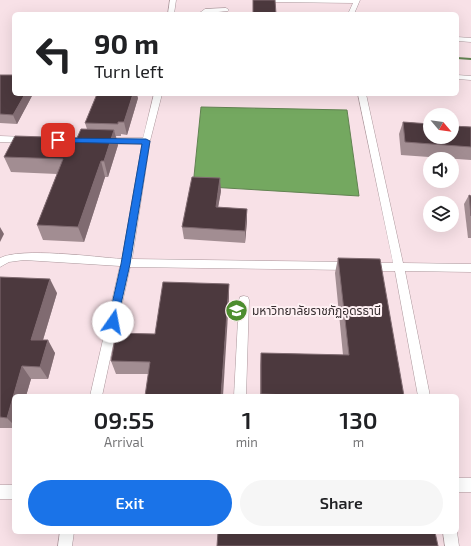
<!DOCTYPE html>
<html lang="en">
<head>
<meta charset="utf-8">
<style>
  body { margin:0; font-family:"Exo 2","Noto Sans Thai",sans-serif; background:#f6f6f6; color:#202124; height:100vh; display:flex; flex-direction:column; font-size:15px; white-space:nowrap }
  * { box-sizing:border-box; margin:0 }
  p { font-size:13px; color:#757577 }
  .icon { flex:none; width:22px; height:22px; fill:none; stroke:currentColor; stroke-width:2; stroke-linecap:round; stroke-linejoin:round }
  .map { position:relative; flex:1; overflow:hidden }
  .side { position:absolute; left:12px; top:394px; width:447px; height:140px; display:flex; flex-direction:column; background:#fff; border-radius:6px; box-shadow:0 4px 16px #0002 }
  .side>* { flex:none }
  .guide { position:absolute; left:12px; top:12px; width:447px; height:84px; border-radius:6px; box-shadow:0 4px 16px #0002; background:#fff; color:#202124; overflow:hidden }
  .needle { width:26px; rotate:119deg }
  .tools { position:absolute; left:423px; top:108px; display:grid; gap:8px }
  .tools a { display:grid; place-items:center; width:36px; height:36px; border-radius:50%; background:#fff; box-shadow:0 4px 16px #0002; font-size:20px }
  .pin { position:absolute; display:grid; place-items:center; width:34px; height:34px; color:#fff; margin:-17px; border-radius:8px; box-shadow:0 2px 6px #0006 }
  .me { position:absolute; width:44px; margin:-22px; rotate:12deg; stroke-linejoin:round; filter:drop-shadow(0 0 3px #0008) }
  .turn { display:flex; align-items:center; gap:14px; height:84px; padding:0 16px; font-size:18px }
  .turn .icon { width:52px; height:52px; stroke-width:2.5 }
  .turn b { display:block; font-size:28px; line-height:34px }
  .eta { display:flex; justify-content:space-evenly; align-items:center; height:68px; text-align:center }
  .eta b { font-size:24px; font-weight:600; line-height:28px }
  .cta { display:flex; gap:8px; margin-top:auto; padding:8px 16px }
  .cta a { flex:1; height:46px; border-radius:24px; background:#1a73e8; color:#fff; font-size:16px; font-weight:600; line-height:46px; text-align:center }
  .cta a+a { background:#f6f6f6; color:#202124 }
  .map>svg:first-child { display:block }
  .water { fill:#74a860; stroke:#628352 }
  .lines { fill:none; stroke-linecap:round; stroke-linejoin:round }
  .stream { fill:#628352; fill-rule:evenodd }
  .lane-casing { stroke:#ac979c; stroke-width:1 }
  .lane { fill:#fff; fill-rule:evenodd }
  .wall { fill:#a28d92 }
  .shaded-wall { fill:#806b71 }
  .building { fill:#4c393e; stroke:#806b71 }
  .route { fill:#1a73e8; stroke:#114b97 }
  .labels { text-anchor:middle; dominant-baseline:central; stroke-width:4; stroke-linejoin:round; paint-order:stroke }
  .poi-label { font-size:12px; fill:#372e30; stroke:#fff1f4; text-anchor:start }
</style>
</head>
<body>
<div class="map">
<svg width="471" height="546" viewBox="0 0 471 546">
  <rect width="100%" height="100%" fill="#f8e1e7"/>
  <path class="water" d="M201,107l146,3 12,86 -166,-10z"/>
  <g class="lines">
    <path class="stream" d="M457,57l14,1v2l-14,-1z"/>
    <defs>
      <g id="lane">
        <path d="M170,0h6l-2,14h-6z"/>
        <path d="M271,0h89l-6,14h-6l5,-11 -79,-1z"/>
        <path d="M226,8l3,2 -1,1 -30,3 7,-5z"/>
        <path d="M457,37l14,1v4l-14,-1z"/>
        <path d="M457,75l14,1v4l-14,-1z"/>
        <path d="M154,94h8l-12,47 -18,118 217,3 3,1 2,3 -2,3 -3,1 -219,-3 -28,129h-12l30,-130 -96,-6 -15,2 -9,5v-9c21,-11 95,-1 122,1l20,-115h-38l-4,-3 4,-3h39z"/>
        <path d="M358,94h8l37,169 68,1v8l-66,-1 25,125h-12l-23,-125h-26l-4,-1 -1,-3 1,-3 4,-1h24z"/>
        <path d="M0,136l26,1 4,3 -4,3 -26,-1z"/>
        <path d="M244,296l4,1 1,3 -3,96h-12l5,-96 1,-3z"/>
        <rect x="457" y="478" width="14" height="14"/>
        <rect x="0" y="485" width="14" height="14"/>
        <path d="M60,532h14l-2,14h-14z"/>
        <path d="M443,532h14l2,14h-14z"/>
      </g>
    </defs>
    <use href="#lane" class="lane-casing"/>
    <use href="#lane" class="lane"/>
  </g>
  <g class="wall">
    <path d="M0,75l14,19h19l-16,30 -17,-1z"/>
    <path d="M138,98l-11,37 -6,-1v2h-5l2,9 -10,32h-3l-21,65 -41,-2 -6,-15 20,-51 -46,-2 -7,-15 73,-19 10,-9 -2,-6z"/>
    <path d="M403,122l68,5v33l-70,-5 -2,-21z"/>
    <path d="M221,191l-3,16 29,2v12l-2,22 -61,-4 -2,-12z"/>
    <path d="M469,195l2,1v42h-3l-4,-34z"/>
    <path d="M338,258l66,138h-144v-31l1,-12 82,2 -8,-82z"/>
    <path d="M0,278l57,15 -14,47 12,13 -7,26h-17l-5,17h-12v32h-14z"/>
    <path d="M229,284v14l-81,76h-32l-5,-13 44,-27z"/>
  </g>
  <g class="shaded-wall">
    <path d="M25,94h8l-16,30 -4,-9z"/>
    <path d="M133,94h4l1,4 -11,37 -3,-13z"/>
    <path d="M114,130l4,15 -10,32 -4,-16z"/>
    <path d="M101,161l4,16 -21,65 -6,-15z"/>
    <path d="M220,178l1,13 -5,28v-12z"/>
    <path d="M247,209v12l-2,22v-12z"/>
    <path d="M0,227l4,7 -4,8z"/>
    <path d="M50,279l7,14 -18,60 -8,-13z"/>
    <path d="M229,284v14l-6,98h-2z"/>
    <path d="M48,340l7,13 -7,26 -8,-12z"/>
    <path d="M22,366l9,13 -5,17h-12v29l-7,-7z"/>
  </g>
  <g class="building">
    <path d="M253,0h22l1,14h-23z"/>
    <path d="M0,75h14v19h11l-12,21 -13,-1z"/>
    <path d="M97,94h36l-9,28h-6v2l-33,-1z"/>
    <path d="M403,122l27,2v13h22v-11l19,1v20l-66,-5z"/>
    <path d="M81,129l33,1 -10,31h-3l-23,66 -41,-2 26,-66 -59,-2 11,-21 62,2z"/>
    <path d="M192,177l28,1 -4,29 31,2 -2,22 -63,-4z"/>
    <path d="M469,195l2,1v20z"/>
    <path d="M338,258l42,1 24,137h-83l-60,-2v-41l88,2z"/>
    <path d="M0,277l50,2 -19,61h17l-8,27 -18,-1 -15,52 -7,-1z"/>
    <path d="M163,282l66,2 -8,112h-76l5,-34 -39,-1 5,-28 39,1z"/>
    <path d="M218,532h217l3,14h-221z"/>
  </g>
  <path class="route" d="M56,138l90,1 4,2 -20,123 -13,58 -1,3 -3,2 -4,-2 -1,-3 13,-58 21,-120 -84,-2 -3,-2z"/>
  <defs>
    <symbol id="university-disc" viewBox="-11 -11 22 22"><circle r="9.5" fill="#4d8d2f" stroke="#fff1f4"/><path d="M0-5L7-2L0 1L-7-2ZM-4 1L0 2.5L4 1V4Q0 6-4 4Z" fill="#fff"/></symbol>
  </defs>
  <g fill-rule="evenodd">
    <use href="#university-disc" x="224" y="298" width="25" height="25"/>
  </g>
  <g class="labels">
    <g class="poi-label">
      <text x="252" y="310">มหาวิทยาลัยราชภัฏอุดรธานี</text>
    </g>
  </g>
</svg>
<div class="tools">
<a><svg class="needle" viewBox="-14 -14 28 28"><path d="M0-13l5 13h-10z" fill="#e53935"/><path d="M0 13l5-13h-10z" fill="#757577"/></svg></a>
<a><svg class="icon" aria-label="sound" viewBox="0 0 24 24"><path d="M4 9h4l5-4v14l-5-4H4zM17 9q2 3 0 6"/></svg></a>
<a><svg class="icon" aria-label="layers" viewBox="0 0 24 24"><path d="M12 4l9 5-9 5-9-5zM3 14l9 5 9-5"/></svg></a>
</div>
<div class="pin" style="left:58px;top:140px;background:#d93025"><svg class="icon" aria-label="arrive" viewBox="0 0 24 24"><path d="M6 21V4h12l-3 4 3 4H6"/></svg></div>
<svg class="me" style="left:113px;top:322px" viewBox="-20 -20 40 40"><circle r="19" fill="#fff"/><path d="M0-13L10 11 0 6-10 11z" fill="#1a73e8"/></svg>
<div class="guide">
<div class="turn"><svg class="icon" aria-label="left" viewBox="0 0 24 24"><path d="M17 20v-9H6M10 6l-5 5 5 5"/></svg><div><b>90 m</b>Turn left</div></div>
</div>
<section class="side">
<div class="eta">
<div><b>09:55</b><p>Arrival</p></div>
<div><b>1</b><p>min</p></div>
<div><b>130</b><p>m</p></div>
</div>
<div class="cta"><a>Exit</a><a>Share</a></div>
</section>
</div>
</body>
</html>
